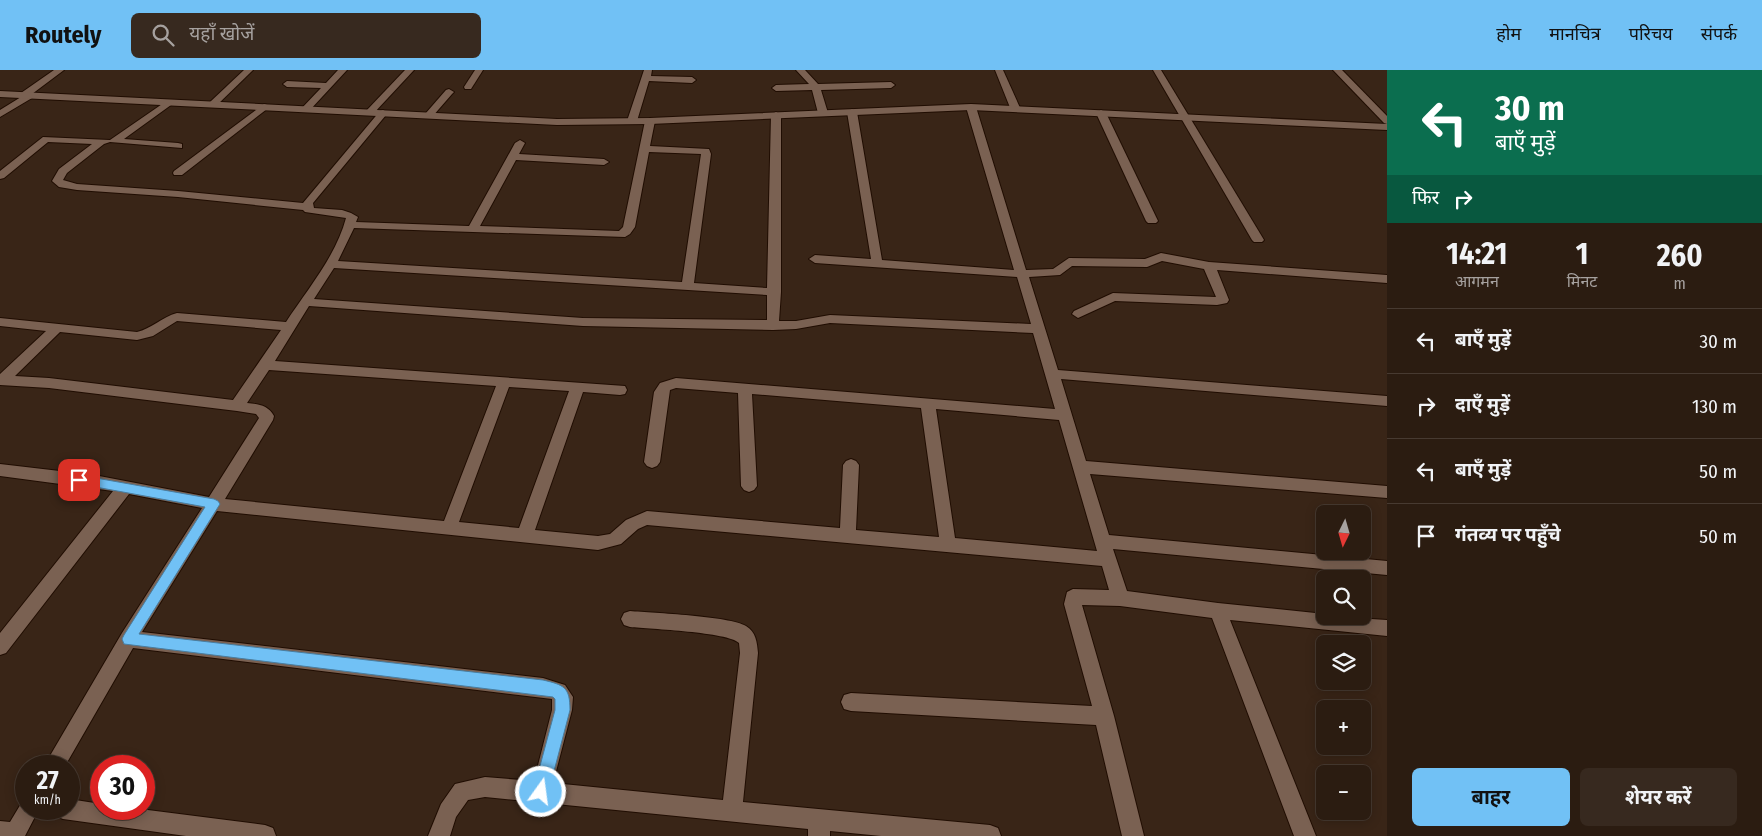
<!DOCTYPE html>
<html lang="hi">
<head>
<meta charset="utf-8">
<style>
  body { margin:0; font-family:"Fira Sans Condensed","Noto Sans Devanagari",sans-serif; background:#37291f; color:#f1f3f6; height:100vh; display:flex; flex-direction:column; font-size:19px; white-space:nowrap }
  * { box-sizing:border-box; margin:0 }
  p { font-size:16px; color:#a6a19f }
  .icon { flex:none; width:28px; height:28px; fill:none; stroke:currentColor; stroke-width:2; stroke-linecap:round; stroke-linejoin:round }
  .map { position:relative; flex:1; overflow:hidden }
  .panel { display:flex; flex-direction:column; background:#2b1c11; width:375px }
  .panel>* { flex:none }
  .banner { background:#0b6e4f; color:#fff; overflow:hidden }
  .needle { width:32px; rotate:185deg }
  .tools { position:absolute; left:1316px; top:435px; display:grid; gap:10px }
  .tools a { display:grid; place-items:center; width:55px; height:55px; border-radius:8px; background:#2b1c11; box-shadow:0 2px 12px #0003,0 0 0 1px #473a31; font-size:25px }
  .speed { position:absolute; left:15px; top:685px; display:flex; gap:10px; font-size:25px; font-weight:700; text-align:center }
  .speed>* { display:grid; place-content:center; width:65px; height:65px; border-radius:50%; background:#2b1c11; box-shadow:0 2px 12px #0003,0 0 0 1px #473a31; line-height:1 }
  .speed small { font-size:12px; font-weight:400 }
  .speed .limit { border:8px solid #d22; background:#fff; color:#111 }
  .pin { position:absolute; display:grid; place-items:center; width:42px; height:42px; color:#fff; margin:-21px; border-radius:10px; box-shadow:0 2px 8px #0006 }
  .me { position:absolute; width:55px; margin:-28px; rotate:14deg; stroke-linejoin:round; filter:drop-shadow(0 0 4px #0008) }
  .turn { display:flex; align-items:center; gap:18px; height:105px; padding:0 25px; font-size:22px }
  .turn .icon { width:65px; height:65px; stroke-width:2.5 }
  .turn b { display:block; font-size:35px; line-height:42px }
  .then { display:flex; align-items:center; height:48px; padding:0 25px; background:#0003; gap:10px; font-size:19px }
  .eta { display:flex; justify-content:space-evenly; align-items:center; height:85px; text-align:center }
  .eta b { font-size:30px; font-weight:700; line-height:35px }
  .action { display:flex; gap:10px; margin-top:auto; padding:10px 25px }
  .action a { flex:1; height:58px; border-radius:8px; background:#71c1f5; color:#111; font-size:20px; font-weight:700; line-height:58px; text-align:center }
  .action a+a { background:#37291f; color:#f1f3f6 }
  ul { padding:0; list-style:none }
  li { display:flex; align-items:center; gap:15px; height:65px; padding:0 25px; border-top:1px solid #473a31 }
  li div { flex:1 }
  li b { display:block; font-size:19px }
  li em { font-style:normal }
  header { display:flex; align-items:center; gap:30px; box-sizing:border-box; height:70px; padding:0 25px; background:#71c1f5; color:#111 }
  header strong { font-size:24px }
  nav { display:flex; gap:28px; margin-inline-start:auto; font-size:18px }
  .search { width:350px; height:45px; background:#37291f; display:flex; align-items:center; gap:12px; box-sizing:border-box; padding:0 18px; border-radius:8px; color:#a6a19f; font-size:19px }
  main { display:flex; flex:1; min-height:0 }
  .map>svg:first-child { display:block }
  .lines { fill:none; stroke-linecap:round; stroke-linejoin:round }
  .street-casing { stroke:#200d02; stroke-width:2 }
  .secondary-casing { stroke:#200d02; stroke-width:2 }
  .street { fill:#7a6152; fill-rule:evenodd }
  .secondary { fill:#7a6152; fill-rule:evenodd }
  .route { fill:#71c1f5; stroke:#497d9f }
</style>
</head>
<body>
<header>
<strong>Routely</strong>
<div class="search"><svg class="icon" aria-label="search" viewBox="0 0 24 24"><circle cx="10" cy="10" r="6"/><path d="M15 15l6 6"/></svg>यहाँ खोजें</div>
<nav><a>होम</a><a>मानचित्र</a><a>परिचय</a><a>संपर्क</a></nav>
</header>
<main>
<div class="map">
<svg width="1387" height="766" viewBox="0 0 1387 766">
  <rect width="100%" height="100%" fill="#392517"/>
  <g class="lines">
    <defs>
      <g id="street">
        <path d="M54,0h10l-32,24 2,2 -2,2 -32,19v-7l21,-13v-4z"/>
        <path d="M244,0h9l-38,37h-6v-4z"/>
        <path d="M338,0h9l-38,41 -3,1 -5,-3 20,-21 -34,-1 -4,-3 4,-3 39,2z"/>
        <path d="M405,0h9l-41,44h-6v-4z"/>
        <path d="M475,0h8l-12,19h-6l-1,-2z"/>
        <path d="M644,0h8l-1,6 41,1 4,3 -4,3 -43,-2 -12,40 -2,2h-6l-2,-2z"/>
        <path d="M796,0h9l13,14 73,-2 4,3 -4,3 -70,2 7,23 -5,3 -5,-3 -6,-23 -36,1 -4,-3 4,-3 33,-1z"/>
        <path d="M995,0h8l18,40 -2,2h-6l-2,-2z"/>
        <path d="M1153,0h8l103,170 -2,2h-8l-2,-2z"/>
        <path d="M1333,0h9l45,46v8l-3,-1z"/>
        <path d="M449,19l5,3 -2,2 -20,23h-6v-4l20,-23z"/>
        <path d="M168,30l5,3 -2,2 -47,34 54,4 4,1v4l-72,-6 -6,2 -37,29 -4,7 14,4 101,7 125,12 77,-92 3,-1 5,3 -2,2 -73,88 1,5 28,2 9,3 7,4 -2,5 113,4 46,-83 5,-3 5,3 -6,11 85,5 5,3 -5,3 -88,-5 -36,66 139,5 4,-4 22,-106 5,-3 5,3 -5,25 59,3 2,5 -17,129 73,5 4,-173 5,-3 5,3v177l-2,29h17l34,-6 201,9 -14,-47 -202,-14 -6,-4 6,-4 56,4 -24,-147 5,-3 5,3 25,148 132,10 -48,-163 5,-3 5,3 50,163 27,-1 16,-11 76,1 16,-6 48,9 178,13v8l-170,-13 12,30 -2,3 -10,2 -102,-4 -37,17 -6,-4 2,-3 39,-18 103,4 -12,-28 -42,-8 -15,6 -75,-1 -12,9 -31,2 29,93 329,26v10l-326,-27 25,82 301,25v12l-297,-24 19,61 278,26v14l-274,-26 14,42 91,12 107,11v2l62,4v16l-157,-16 86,216h-22l-82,-218 -92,-12 -38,-1 32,111 30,120h-22l-26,-111 -245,-14 -7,-2 -3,-7 3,-7 7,-2 241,13 -28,-102 3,-12 6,-3 36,1 -7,-24 -455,-41 -9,4 -17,15 -23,6 -381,-39 -75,121 401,46 22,7 8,12 -1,13 -19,73 170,17 17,-147 -1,-10c-11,-11 -89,-14 -109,-16l-6,-2 -3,-6 3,-6 6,-2c23,2 100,5 116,15 10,6 11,16 12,27l-15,149 247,23 8,3 3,8h-120l-51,-5v5h-22v-7l-323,-32 -17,3 -12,17 -6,19h-22l13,-32 14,-20 30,-7 49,4 18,-71v-11l-419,-51 -68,118h-21l78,-133 80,-125 -73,-14 -123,159 -6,2v-22l113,-142 -113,-15v-12l94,11 115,22 50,-79 -3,-4 -19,-3 -188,-23 -49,-3v-11l46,-43 -46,-5v-8l137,14c14,-3 25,-15 40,-19l109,9c21,-32 50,-66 60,-104l-41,-6 -2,-2 -125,-13 -101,-7 -18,-3 -7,-6 7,-12 33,-25 -44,-2 -44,36 -4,1v-8l43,-34 67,3zM649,82l52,2 -19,128 -344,-21 16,-33 271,9 5,-3 5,-7zM334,198l433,27v25l-184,-2 -269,-19zM309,236l274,20 190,4 23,-1 34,-6 203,10 22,76 -379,-31 -16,5 -6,9 -10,70 3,4 5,2 5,-2 3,-4 10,-72 6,-2 62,5 3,93 3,4 5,2 5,-2 3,-4 -5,-92 169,14 18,129 -83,-7 3,-65 -3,-4 -5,-2 -5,2 -3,4 -3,63 -193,-17 -21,9 -16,14 -12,2 -63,-6 48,-138 37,3 5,-1 2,-4 -2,-4 -350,-25zM177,251l104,9 -48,70 -184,-22 -34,-2 45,-44 77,8 16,-4zM269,300l227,16 -52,135 -219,-22 48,-79 1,-4c-6,-11 -16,-12 -27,-13zM509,317l60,4 -50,137 -60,-6zM936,339l123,11 38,131 -142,-13z"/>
        <path d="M264,34l3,1v4l-85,66h-8l-1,-2 1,-2z"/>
        <path d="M1101,40l5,3 52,108 -2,2h-8l-2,-2 -50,-108z"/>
        <path d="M69,729l32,5v5h39l125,16 8,3 3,8h-90l-123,-17 -7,-3 -3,-7h16z"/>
        <path d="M26,730v9h13l-14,27h-25v-15l10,1 12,-20z"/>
      </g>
      <path id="secondary" d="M0,21l557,28 93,-1 321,-14 416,20v6l-416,-20 -321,14 -93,1 -557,-28z"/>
    </defs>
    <use href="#street" class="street-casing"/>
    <use href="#secondary" class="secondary-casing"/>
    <use href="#street" class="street"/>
    <use href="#secondary" class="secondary"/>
  </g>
  <path class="route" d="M79,405l135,24 4,2 2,3 -81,130 404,46c21,5 27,7 27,30l-23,88 -6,2 -5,-2 -3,-6 22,-82v-11l-2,-2 -429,-53 -2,-5 2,-4 81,-128 -126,-23 -4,-1 -2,-3 2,-4z"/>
</svg>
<div class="tools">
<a><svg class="needle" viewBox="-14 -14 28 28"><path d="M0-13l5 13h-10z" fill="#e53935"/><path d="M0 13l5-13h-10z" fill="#a6a19f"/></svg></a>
<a><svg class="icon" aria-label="search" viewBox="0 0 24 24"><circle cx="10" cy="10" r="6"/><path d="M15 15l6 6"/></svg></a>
<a><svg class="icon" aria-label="layers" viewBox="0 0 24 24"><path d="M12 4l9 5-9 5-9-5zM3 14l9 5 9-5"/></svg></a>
<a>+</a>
<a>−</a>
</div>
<div class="speed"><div>27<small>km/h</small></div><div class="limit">30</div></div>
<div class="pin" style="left:79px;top:410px;background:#d93025"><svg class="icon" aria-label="arrive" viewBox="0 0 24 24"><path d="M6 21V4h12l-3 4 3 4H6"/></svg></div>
<svg class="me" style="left:541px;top:722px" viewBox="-20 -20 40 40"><circle r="17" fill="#71c1f5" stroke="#fff" stroke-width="3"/><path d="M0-11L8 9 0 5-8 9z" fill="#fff"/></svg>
</div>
<section class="panel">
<div class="banner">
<div class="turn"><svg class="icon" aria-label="left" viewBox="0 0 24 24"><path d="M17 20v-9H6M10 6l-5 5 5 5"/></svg><div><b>30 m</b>बाएँ मुड़ें</div></div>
<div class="then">फिर<svg class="icon" aria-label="right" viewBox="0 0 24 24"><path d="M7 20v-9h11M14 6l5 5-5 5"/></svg></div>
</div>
<div class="eta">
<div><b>14:21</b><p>आगमन</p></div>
<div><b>1</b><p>मिनट</p></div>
<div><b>260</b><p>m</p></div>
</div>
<ul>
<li><svg class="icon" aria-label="left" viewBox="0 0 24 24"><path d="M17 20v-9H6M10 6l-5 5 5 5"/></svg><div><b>बाएँ मुड़ें</b></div><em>30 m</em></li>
<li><svg class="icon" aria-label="right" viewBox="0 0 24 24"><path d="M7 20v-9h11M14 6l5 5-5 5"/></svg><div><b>दाएँ मुड़ें</b></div><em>130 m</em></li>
<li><svg class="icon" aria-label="left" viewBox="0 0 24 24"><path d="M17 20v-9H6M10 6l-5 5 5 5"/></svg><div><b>बाएँ मुड़ें</b></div><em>50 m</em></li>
<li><svg class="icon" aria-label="arrive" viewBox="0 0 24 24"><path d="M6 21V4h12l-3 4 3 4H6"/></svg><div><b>गंतव्य पर पहुँचे</b></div><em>50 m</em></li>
</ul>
<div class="action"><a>बाहर</a><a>शेयर करें</a></div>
</section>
</main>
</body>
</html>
